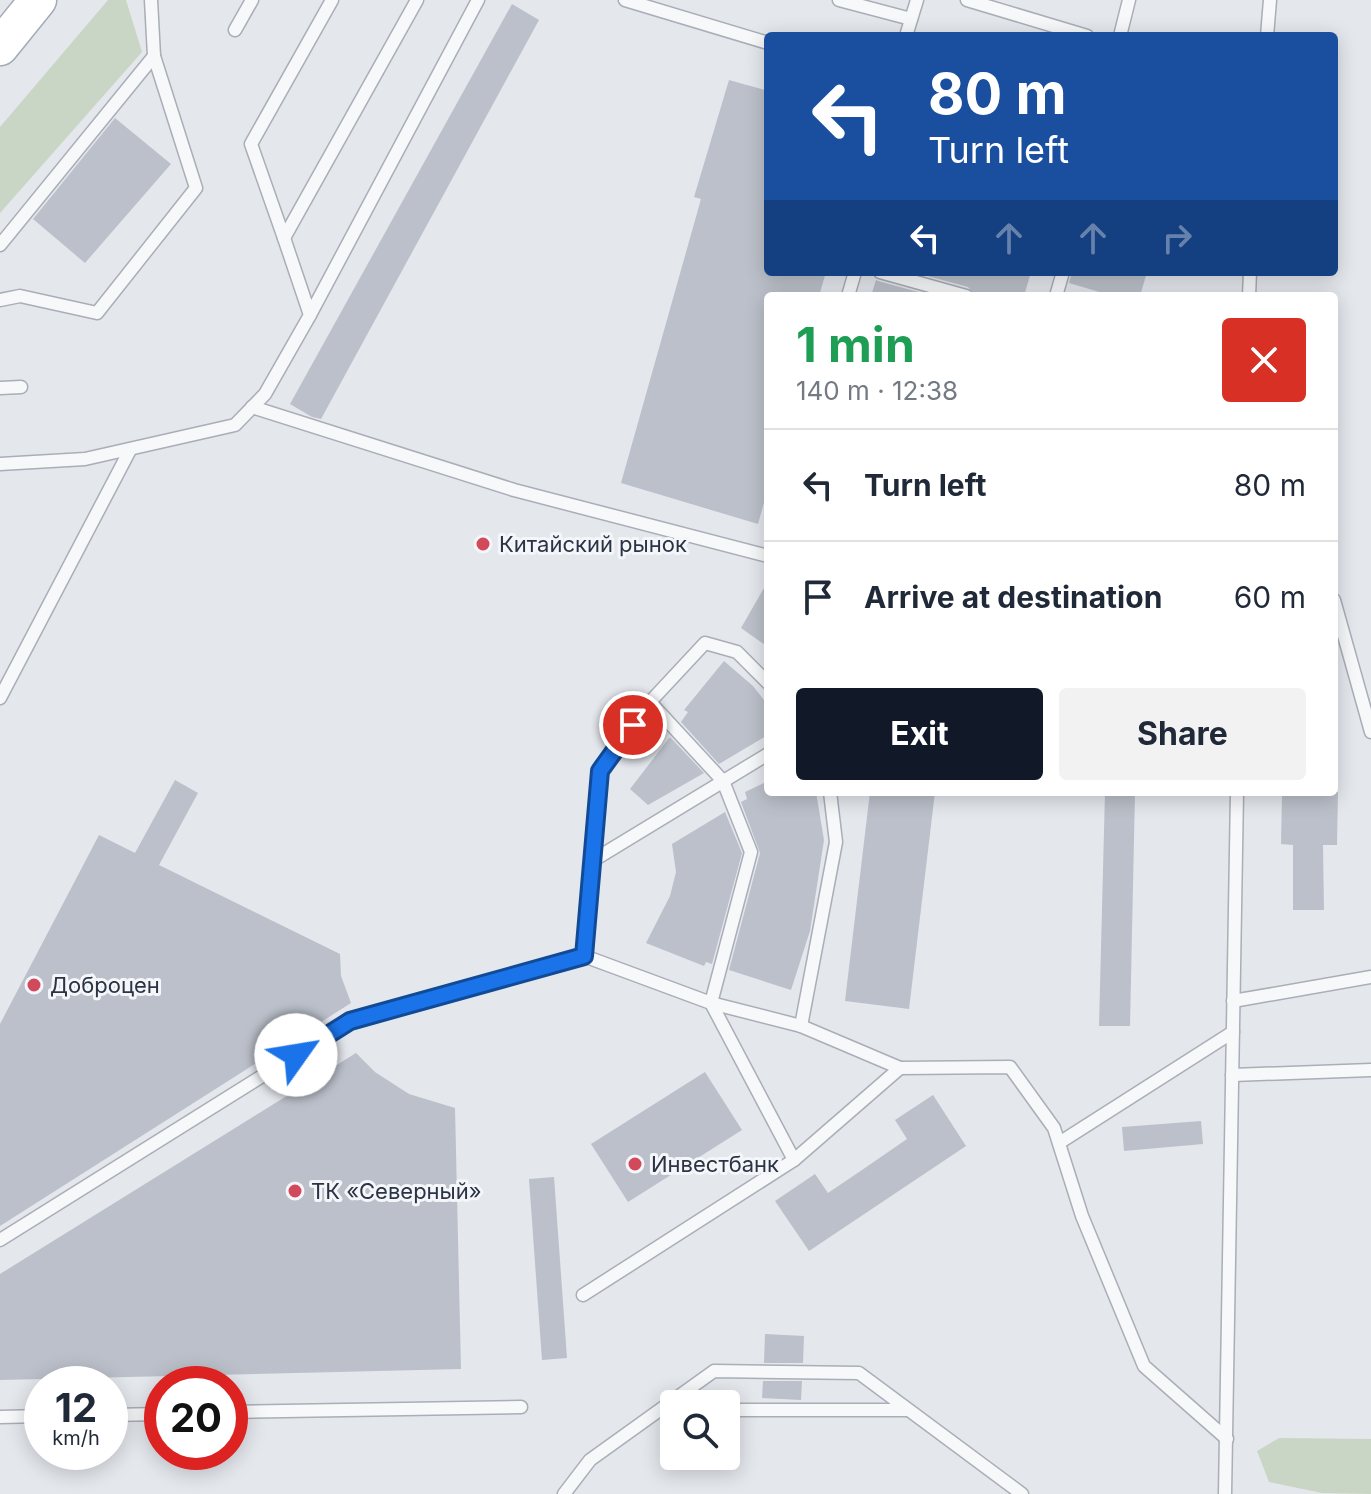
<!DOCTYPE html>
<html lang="en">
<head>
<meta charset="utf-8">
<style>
  body { margin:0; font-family:Inter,sans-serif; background:#f2f2f3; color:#1f2937; height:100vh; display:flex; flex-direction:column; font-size:30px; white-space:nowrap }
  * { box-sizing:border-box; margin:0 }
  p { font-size:26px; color:#747a83 }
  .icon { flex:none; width:44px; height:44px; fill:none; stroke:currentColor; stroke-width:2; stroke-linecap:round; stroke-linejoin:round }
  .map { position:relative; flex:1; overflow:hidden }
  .details { position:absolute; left:764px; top:292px; width:574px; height:504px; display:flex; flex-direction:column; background:#fff; border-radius:8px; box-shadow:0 4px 20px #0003 }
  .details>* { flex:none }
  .top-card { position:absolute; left:764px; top:32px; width:574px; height:244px; border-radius:8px; box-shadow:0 4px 20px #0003; background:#1a4fa0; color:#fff; overflow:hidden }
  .fabs { position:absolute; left:660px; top:1390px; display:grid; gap:16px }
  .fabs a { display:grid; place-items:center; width:80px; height:80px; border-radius:8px; background:#fff; box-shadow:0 4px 20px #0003; font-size:40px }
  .speed { position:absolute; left:24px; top:1366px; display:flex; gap:16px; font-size:40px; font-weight:700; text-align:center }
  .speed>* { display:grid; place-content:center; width:104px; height:104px; border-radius:50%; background:#fff; box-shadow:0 4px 20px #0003; line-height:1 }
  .speed small { font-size:20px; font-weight:400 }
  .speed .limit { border:12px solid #d22; background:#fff; color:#111 }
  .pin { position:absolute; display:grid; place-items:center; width:68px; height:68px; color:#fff; margin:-34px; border:4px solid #fff; border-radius:50%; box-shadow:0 2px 8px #0007 }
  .me { position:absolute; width:88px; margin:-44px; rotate:58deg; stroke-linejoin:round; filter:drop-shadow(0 0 6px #0008) }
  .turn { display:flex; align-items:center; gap:28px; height:168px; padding:0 32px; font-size:36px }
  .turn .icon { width:104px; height:104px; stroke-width:2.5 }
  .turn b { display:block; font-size:56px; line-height:68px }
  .lanes { display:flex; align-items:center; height:76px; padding:0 32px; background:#0003; justify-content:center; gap:40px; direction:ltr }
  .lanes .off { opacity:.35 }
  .round { display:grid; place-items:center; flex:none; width:84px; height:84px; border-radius:8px; background:#f2f2f3 }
  .headline { display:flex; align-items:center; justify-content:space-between; height:136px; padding:0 32px }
  h1 { font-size:48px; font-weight:700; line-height:60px; color:#1e9e55 }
  .action { display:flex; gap:16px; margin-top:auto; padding:16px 32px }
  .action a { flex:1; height:92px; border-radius:8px; background:#111827; color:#fff; font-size:32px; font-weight:700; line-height:92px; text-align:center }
  .action a+a { background:#f2f2f3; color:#1f2937 }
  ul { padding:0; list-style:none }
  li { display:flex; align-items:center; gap:24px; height:112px; padding:0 32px; border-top:2px solid #e0e1e3 }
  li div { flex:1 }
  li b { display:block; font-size:30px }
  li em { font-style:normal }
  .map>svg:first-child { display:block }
  .green { fill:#c9d6c5 }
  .building { fill:#bbc0ca }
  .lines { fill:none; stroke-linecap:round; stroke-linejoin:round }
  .service-casing { stroke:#a9aeb7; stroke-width:15 }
  .primary-casing { stroke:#a3abb8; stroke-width:39 }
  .service { stroke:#f7f8fa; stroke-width:12 }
  .primary { stroke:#fff; stroke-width:36 }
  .route-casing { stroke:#114b97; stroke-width:20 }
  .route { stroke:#1a73e8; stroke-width:14 }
  .poi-dot { fill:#d1495b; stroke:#f4f6f9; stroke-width:3 }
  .labels { text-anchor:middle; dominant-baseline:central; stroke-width:6; stroke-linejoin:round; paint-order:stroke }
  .poi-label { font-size:22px; fill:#2b3445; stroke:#f4f6f9; text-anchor:start }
</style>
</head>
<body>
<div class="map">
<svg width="1371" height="1494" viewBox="0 0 1371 1494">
  <rect width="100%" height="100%" fill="#e4e7ec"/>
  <g class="green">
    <path d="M108,0h18l16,52 -142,161v-86z"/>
    <path d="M1279,1438l92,1v55l-49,-1 -53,-11 -12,-31z"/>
  </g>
  <g class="building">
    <path d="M512,4l27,16 -218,399 -9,-2 -22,-13z"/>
    <path d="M729,80l39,11v181h58l-7,24h-51v192l-10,36 -137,-41 80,-284 -7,-2z"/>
    <path d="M115,118l56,46 -86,99 -52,-44z"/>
    <path d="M913,272h118l-7,24h-49l-7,-9z"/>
    <path d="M1072,272h75l-7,24h-27l-44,-13z"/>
    <path d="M876,280l2,1 55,15h-62z"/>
    <path d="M768,581v66l-27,-19z"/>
    <path d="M724,661l29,25 15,19v30l-49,29 -38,-42 7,-10 -4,-2z"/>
    <path d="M670,737l34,36 -56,32 -18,-16z"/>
    <path d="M175,780l23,13 -39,72 181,89 1,22 10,27 -351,223v-202l99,-189 36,18z"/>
    <path d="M768,781v11h48l8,48 -14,91 -19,59 -62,-20 31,-117 -19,-51 6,-3 -2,-7z"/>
    <path d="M870,792h65l-26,217 -64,-8z"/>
    <path d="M1105,792h30l-5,234h-31z"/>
    <path d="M1282,792h56l-1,53h-14l1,65h-31v-65l-12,-1z"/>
    <path d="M725,812l17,41 -30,111 -6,-2 -2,4 -58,-23 24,-47 6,-24 -4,-28z"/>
    <path d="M356,1053l19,19 34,22 46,14 6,261 -461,11v-106z"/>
    <path d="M705,1072l37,58 -114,72 -37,-58z"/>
    <path d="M933,1095l33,51 -157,105 -34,-50 40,-27 13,19 34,-23 45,-31 -12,-19z"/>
    <path d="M1201,1121l2,23 -79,7 -2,-24z"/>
    <path d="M554,1177l13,181 -25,2 -13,-181z"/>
    <path d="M765,1334l39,2 -1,27h-39z"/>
    <path d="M763,1381h39l-1,19 -39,-2z"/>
  </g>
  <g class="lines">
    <defs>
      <g id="service">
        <path d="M332,0l-81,144 33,94 133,-238"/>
        <path d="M625,0l143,43"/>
        <path d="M839,0l72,19"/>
        <path d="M967,0l120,36"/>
        <path d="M235,30l17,-30"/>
        <path d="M906,36l11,-36"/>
        <path d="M1120,36l9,-36"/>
        <path d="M1267,36l3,-36"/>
        <path d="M0,245l154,-189"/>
        <path d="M880,272l86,24"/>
        <path d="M848,296l7,-24"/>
        <path d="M1056,296l7,-24"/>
        <path d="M1249,296l1,-24"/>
        <path d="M0,300l20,-4 77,17 99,-125 -42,-132 -3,-56"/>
        <path d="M310,315l168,-315"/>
        <path d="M0,388l21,-1"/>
        <path d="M252,407l262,83 254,66"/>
        <path d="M0,464l85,-5 150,-34 30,-31 45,-79 -26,-77"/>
        <path d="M1334,600l37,132"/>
        <path d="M0,698l130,-248"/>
        <path d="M650,702l73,79 28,71 -40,151 83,157"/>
        <path d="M592,861l176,-107"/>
        <path d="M584,956l16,-185 50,-69 55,-59 32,9 31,31"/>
        <path d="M1233,1001l138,-24"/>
        <path d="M801,1026l35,-184 -6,-50"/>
        <path d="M1232,1075l139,-5"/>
        <path d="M1059,1143l174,-111"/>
        <path d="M0,1240l350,-219 234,-65 127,47 90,23 99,42"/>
        <path d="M583,1295l211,-135 106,-92 110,-1 44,61 28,88 62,150 83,73"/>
        <path d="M726,1410h181"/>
        <path d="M230,1412l291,-5"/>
        <path d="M110,1415l52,-1"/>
        <path d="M0,1417l42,-1"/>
        <path d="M564,1494l26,-34 124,-89 145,2 163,121"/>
        <path d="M1225,1494l12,-702"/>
      </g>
      <path id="primary" d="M0,47l38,-47"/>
    </defs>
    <use href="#service" class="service-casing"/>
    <use href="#primary" class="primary-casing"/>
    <use href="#service" class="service"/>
    <use href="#primary" class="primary"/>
  </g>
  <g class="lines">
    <defs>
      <path id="route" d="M296,1055l54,-34 234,-65 16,-185 33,-46"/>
    </defs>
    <use href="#route" class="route-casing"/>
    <use href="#route" class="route"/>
  </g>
  <g class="poi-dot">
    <circle cx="483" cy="544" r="8"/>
    <circle cx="34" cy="985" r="8"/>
    <circle cx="635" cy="1164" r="8"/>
    <circle cx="295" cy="1191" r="8"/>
  </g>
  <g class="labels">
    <g class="poi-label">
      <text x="499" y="544">Китайский рынок</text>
      <text x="50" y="985">Доброцен</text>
      <text x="651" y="1164">Инвестбанк</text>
      <text x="311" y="1191">ТК «Северный»</text>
    </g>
  </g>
</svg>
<div class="fabs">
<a><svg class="icon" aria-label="search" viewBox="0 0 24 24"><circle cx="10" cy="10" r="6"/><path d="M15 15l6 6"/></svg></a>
</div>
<div class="speed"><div>12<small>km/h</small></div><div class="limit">20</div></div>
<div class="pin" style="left:633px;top:725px;background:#d93025"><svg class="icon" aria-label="arrive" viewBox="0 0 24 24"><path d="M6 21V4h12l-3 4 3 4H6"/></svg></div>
<svg class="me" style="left:296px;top:1055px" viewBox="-20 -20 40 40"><circle r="19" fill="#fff"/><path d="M0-13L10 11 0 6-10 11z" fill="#1a73e8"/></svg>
<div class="top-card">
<div class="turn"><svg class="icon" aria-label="left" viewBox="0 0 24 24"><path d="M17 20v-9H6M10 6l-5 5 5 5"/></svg><div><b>80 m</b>Turn left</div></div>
<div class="lanes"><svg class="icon" aria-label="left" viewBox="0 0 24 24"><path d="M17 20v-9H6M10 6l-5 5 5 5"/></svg><svg class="icon off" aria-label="ahead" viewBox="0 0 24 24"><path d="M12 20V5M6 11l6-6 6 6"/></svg><svg class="icon off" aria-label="ahead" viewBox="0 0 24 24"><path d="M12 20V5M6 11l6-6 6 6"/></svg><svg class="icon off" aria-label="right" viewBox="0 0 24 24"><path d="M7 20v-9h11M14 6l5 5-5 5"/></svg></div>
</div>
<section class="details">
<div class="headline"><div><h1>1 min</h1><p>140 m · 12:38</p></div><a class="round" style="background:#d93025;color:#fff"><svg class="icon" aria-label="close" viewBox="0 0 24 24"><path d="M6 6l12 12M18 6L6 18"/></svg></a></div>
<ul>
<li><svg class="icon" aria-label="left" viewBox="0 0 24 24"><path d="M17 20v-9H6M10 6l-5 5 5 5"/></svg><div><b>Turn left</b></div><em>80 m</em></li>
<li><svg class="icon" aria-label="arrive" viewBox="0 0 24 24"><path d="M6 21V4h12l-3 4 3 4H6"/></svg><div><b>Arrive at destination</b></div><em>60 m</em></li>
</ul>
<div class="action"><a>Exit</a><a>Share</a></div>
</section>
</div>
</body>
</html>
